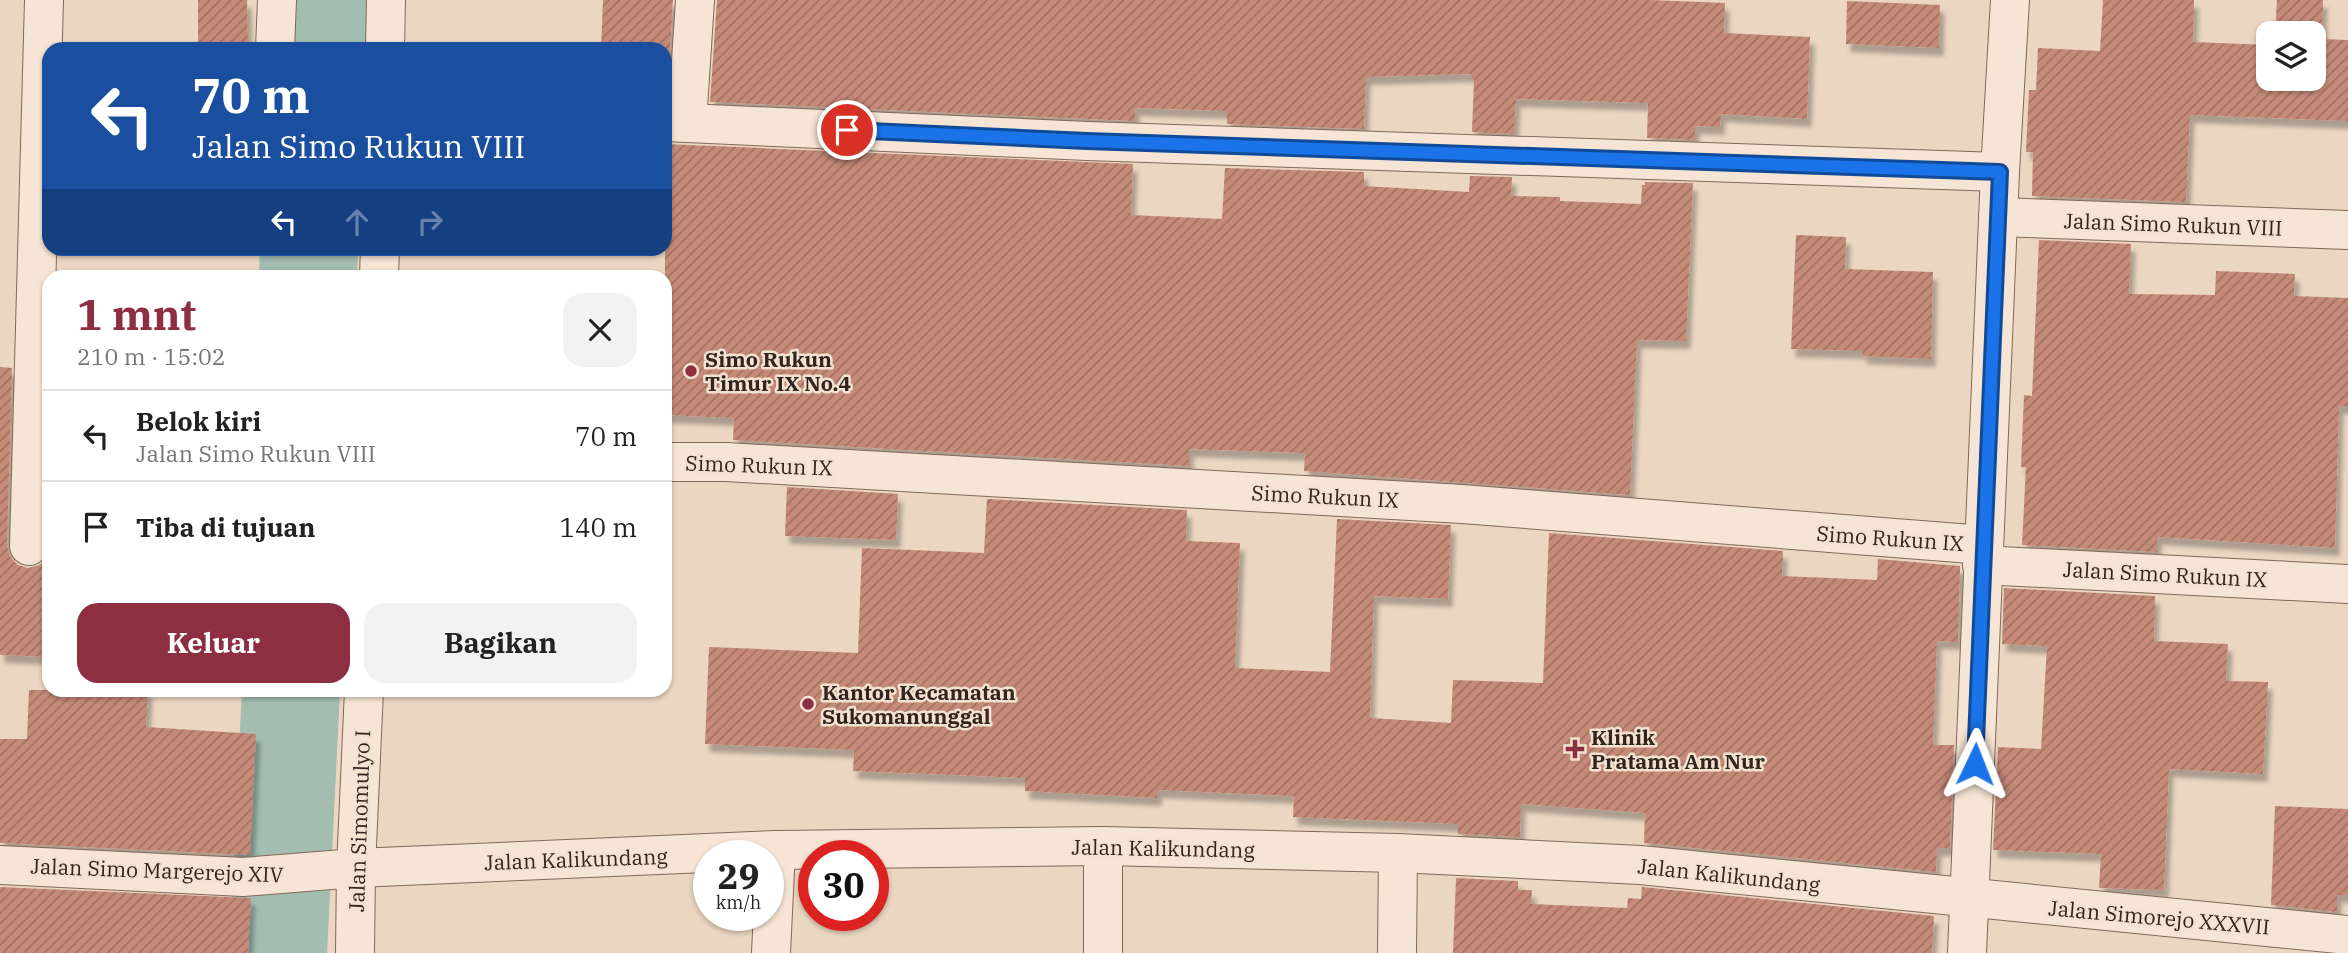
<!DOCTYPE html>
<html lang="id">
<head>
<meta charset="utf-8">
<style>
  body { margin:0; font-family:"IBM Plex Serif",serif; background:#f2f2f2; color:#222; height:100vh; display:flex; flex-direction:column; font-size:26px; white-space:nowrap }
  * { box-sizing:border-box; margin:0 }
  p { font-size:23px; color:#767676 }
  .icon { flex:none; width:38px; height:38px; fill:none; stroke:currentColor; stroke-width:2; stroke-linecap:round; stroke-linejoin:round }
  .map { position:relative; flex:1; overflow:hidden }
  .details { position:absolute; left:42px; top:270px; width:630px; height:427px; display:flex; flex-direction:column; background:#fff; border-radius:21px; box-shadow:0 2px 5px #0004 }
  .details>* { flex:none }
  .hud { position:absolute; left:42px; top:42px; width:630px; height:214px; border-radius:21px; box-shadow:0 2px 5px #0004; background:#1a4fa0; color:#fff; overflow:hidden }
  .buttons { position:absolute; left:2256px; top:21px; display:grid; gap:14px }
  .buttons a { display:grid; place-items:center; width:70px; height:70px; border-radius:14px; background:#fff; box-shadow:0 2px 5px #0004; font-size:35px }
  .speed { position:absolute; left:693px; top:840px; display:flex; gap:14px; font-size:35px; font-weight:700; text-align:center }
  .speed>* { display:grid; place-content:center; width:91px; height:91px; border-radius:50%; background:#fff; box-shadow:0 2px 5px #0004; line-height:1 }
  .speed small { font-size:18px; font-weight:400 }
  .speed .limit { border:10px solid #d22; background:#fff; color:#111 }
  .pin { position:absolute; display:grid; place-items:center; width:60px; height:60px; color:#fff; margin:-30px; border:4px solid #fff; border-radius:50%; box-shadow:0 2px 7px #0007 }
  .me { position:absolute; width:77px; margin:-38px; rotate:2deg; stroke-linejoin:round; filter:drop-shadow(0 0 5px #0008) }
  .turn { display:flex; align-items:center; gap:24px; height:147px; padding:0 35px; font-size:32px }
  .turn .icon { width:91px; height:91px; stroke-width:2.5 }
  .turn b { display:block; font-size:49px; line-height:60px }
  .lanes { display:flex; align-items:center; height:66px; padding:0 35px; background:#0003; justify-content:center; gap:35px; direction:ltr }
  .lanes .off { opacity:.35 }
  .round { display:grid; place-items:center; flex:none; width:74px; height:74px; border-radius:21px; background:#f2f2f2 }
  .head { display:flex; align-items:center; justify-content:space-between; height:119px; padding:0 35px }
  h1 { font-size:42px; font-weight:800; line-height:52px; color:#8d2e41 }
  .primary-button { display:flex; gap:14px; margin-top:auto; padding:14px 35px }
  .primary-button a { flex:1; height:80px; border-radius:21px; background:#8d2e41; color:#fff; font-size:28px; font-weight:800; line-height:80px; text-align:center }
  .primary-button a+a { background:#f2f2f2; color:#222 }
  ul { padding:0; list-style:none }
  li { display:flex; align-items:center; gap:21px; height:91px; padding:0 35px; border-top:2px solid #e0e0e0 }
  li div { flex:1 }
  li b { display:block; font-size:26px }
  li em { font-style:normal }
  .map>svg:first-child { display:block }
  .lines { fill:none; stroke-linecap:round; stroke-linejoin:round }
  .river { stroke:#a3bdb1; stroke-width:98 }
  .building { fill:url(#building-hatch); filter:url(#shadow) }
  .minor-casing { stroke:#82685a; stroke-width:40 }
  .minor { stroke:#f6e5d4; stroke-width:38 }
  .route-casing { stroke:#114b97; stroke-width:18 }
  .route { stroke:#1a73e8; stroke-width:12 }
  .poi-dot { fill:#8d2e41; stroke:#f2e2d0; stroke-width:2.5 }
  .labels { text-anchor:middle; dominant-baseline:central; stroke-width:5; stroke-linejoin:round; paint-order:stroke }
  .street-label { font-size:21px; fill:#33241d; stroke:#f2e2d0 }
  .poi-label { font-size:21px; font-weight:bold; fill:#33241d; stroke:#f2e2d0; text-anchor:start }
</style>
</head>
<body>
<div class="map">
<svg width="2348" height="953" viewBox="0 0 2348 953">
  <defs>
    <pattern id="building-hatch" width="6" height="6" patternUnits="userSpaceOnUse" patternTransform="scale(1.75)"><rect width="6" height="6" fill="#c68a79"/><path d="M-1 1l2-2M0 6l6-6M5 7l2-2" fill="none" stroke="#a17163"/></pattern>
    <filter id="shadow"><feDropShadow dx="4.5" dy="8" stdDeviation="2" flood-color="#0004"/></filter>
  </defs>
  <rect width="100%" height="100%" fill="#ead6c1"/>
  <g class="lines">
    <g class="river">
      <path d="M317,49l2,-49"/>
      <path d="M308,276l1,-28"/>
      <path d="M278,953l13,-263"/>
    </g>
  </g>
  <g class="building">
    <path d="M198,0h49l1,49h-50z"/>
    <path d="M603,0h70l-6,100 -2,-51h-64z"/>
    <path d="M717,0h932l76,3 -1,30 86,4 -3,82 -86,-5 -1,13 -25,-1v14l-48,-2 1,-35 -132,-4 -2,35 -42,-2 2,-53h-3v-5l-105,3 -2,52 -137,-5v-13l-92,-3v13l-425,-19z"/>
    <path d="M2103,0h91l-1,42 75,3v34h46v-46h-39l2,-33h46l-1,39 26,1v81l-158,-6 -4,87 -154,-6 1,-44h-7l3,-62h7l2,-42 62,3z"/>
    <path d="M1847,1l93,4 -1,43 -93,-4z"/>
    <path d="M665,144l468,20 -2,51 91,4 3,-51 139,4v14l105,6 1,-16 42,1 -1,19 49,1v4l81,3 1,-19h3v-3l48,1 -7,158 -49,-1 -7,155 -326,-24 1,-18 -116,-4v17l-456,-26 1,-22 -69,-3 4,-122h-4z"/>
    <path d="M1796,235l50,2 -1,32 88,3 -2,87 -69,-3 1,-5 -72,-2z"/>
    <path d="M2039,240l92,4 -2,50 86,1 1,-24 79,3 -1,22 54,2v108h-9l-4,142 -178,-11v15l-135,-7 4,-78h-5l3,-72 8,1z"/>
    <path d="M0,367l12,1 -5,178 3,11 8,8 10,3 12,-3 9,-12v104l-49,-2z"/>
    <path d="M787,487l111,7 -2,46 -111,-4z"/>
    <path d="M987,499l200,11 -1,31 54,2 -5,125 95,4 7,-153 114,6 -3,74 -74,-3 -4,122 81,5 2,-43 90,3 6,-150 234,18 -1,25 95,4 1,-21 82,7 -2,76 -21,-1 -4,104h21l-4,103h-13l-1,24 -292,-29 1,-30 -124,-9 -1,33 -62,-3v-10l-165,-7 1,-21 -136,-6 -1,8 -132,-7v-13l-172,-7 1,-21 -149,-6 4,-97 149,6 4,-105 122,5z"/>
    <path d="M2004,588l151,8 -1,45 74,3 -2,37 42,1 -5,92 -94,-5 -5,121 -65,-2 2,-34 -108,-4 5,-103 43,2 6,-103 -45,-2z"/>
    <path d="M29,690h119l-2,37 110,7 -6,121 -250,-12v-104h27z"/>
    <path d="M2275,806l73,3v86h-11v17l-66,-7z"/>
    <path d="M1456,878l62,3v9h14l-1,14 96,4 1,-10 13,1 1,-12 292,29 -2,37h-479z"/>
    <path d="M0,887l251,11 -3,55h-248z"/>
  </g>
  <g class="lines">
    <defs>
      <g id="minor">
        <path d="M275,49l2,-49"/>
        <path d="M385,49l1,-49"/>
        <path d="M665,122l422,19 913,31"/>
        <path d="M687,123l8,-123"/>
        <path d="M1998,217l350,13"/>
        <path d="M379,276l1,-28"/>
        <path d="M665,462h61l736,42 522,41"/>
        <path d="M29,546l15,-546"/>
        <path d="M1982,565l366,19"/>
        <path d="M0,865l243,12 113,-9 420,-18 327,-4 295,7 242,12 708,70"/>
        <path d="M355,953l1,-85 8,-178"/>
        <path d="M771,953l5,-103"/>
        <path d="M1103,953v-107"/>
        <path d="M1397,953l1,-100"/>
        <path d="M1967,953l33,-781 10,-172"/>
      </g>
    </defs>
    <use href="#minor" class="minor-casing"/>
    <use href="#minor" class="minor"/>
  </g>
  <g class="lines">
    <defs>
      <path id="route" d="M847,130l240,11 913,31 -25,592"/>
    </defs>
    <use href="#route" class="route-casing"/>
    <use href="#route" class="route"/>
  </g>
  <g class="poi-dot">
    <circle cx="691" cy="371" r="7"/>
    <circle cx="808" cy="704" r="7"/>
    <path d="M1571.5 738.5h7v7h7v7h-7v7h-7v-7h-7v-7h7z"/>
  </g>
  <g class="labels">
    <g class="street-label">
      <text transform="translate(2173 224) rotate(2)">Jalan Simo Rukun VIII</text>
      <text transform="translate(759 465) rotate(2)">Simo Rukun IX</text>
      <text transform="translate(1325 496) rotate(3)">Simo Rukun IX</text>
      <text transform="translate(1890 538) rotate(4)">Simo Rukun IX</text>
      <text transform="translate(2165 574) rotate(3)">Jalan Simo Rukun IX</text>
      <text transform="translate(359 821) rotate(-88)">Jalan Simomulyo I</text>
      <text transform="translate(1163 848) rotate(1)">Jalan Kalikundang</text>
      <text transform="translate(576 859) rotate(-2)">Jalan Kalikundang</text>
      <text transform="translate(157 870) rotate(2)">Jalan Simo Margerejo XIV</text>
      <text transform="translate(1729 875) rotate(6)">Jalan Kalikundang</text>
      <text transform="translate(2159 917) rotate(5)">Jalan Simorejo XXXVII</text>
    </g>
    <g class="poi-label">
      <text x="705" y="359">Simo Rukun<tspan x="705" dy="24">Timur IX No.4</tspan></text>
      <text x="822" y="692">Kantor Kecamatan<tspan x="822" dy="24">Sukomanunggal</tspan></text>
      <text x="1591" y="737">Klinik<tspan x="1591" dy="24">Pratama Am Nur</tspan></text>
    </g>
  </g>
</svg>
<div class="buttons">
<a><svg class="icon" aria-label="layers" viewBox="0 0 24 24"><path d="M12 4l9 5-9 5-9-5zM3 14l9 5 9-5"/></svg></a>
</div>
<div class="speed"><div>29<small>km/h</small></div><div class="limit">30</div></div>
<div class="pin" style="left:847px;top:130px;background:#d93025"><svg class="icon" aria-label="arrive" viewBox="0 0 24 24"><path d="M6 21V4h12l-3 4 3 4H6"/></svg></div>
<svg class="me" style="left:1975px;top:764px" viewBox="-20 -20 40 40"><path d="M0-17L14 15 0 8-14 15z" fill="#1a73e8" stroke="#fff" stroke-width="4"/></svg>
<div class="hud">
<div class="turn"><svg class="icon" aria-label="left" viewBox="0 0 24 24"><path d="M17 20v-9H6M10 6l-5 5 5 5"/></svg><div><b>70 m</b>Jalan Simo Rukun VIII</div></div>
<div class="lanes"><svg class="icon" aria-label="left" viewBox="0 0 24 24"><path d="M17 20v-9H6M10 6l-5 5 5 5"/></svg><svg class="icon off" aria-label="ahead" viewBox="0 0 24 24"><path d="M12 20V5M6 11l6-6 6 6"/></svg><svg class="icon off" aria-label="right" viewBox="0 0 24 24"><path d="M7 20v-9h11M14 6l5 5-5 5"/></svg></div>
</div>
<section class="details">
<div class="head"><div><h1>1 mnt</h1><p>210 m · 15:02</p></div><a class="round"><svg class="icon" aria-label="close" viewBox="0 0 24 24"><path d="M6 6l12 12M18 6L6 18"/></svg></a></div>
<ul>
<li><svg class="icon" aria-label="left" viewBox="0 0 24 24"><path d="M17 20v-9H6M10 6l-5 5 5 5"/></svg><div><b>Belok kiri</b><p>Jalan Simo Rukun VIII</p></div><em>70 m</em></li>
<li><svg class="icon" aria-label="arrive" viewBox="0 0 24 24"><path d="M6 21V4h12l-3 4 3 4H6"/></svg><div><b>Tiba di tujuan</b></div><em>140 m</em></li>
</ul>
<div class="primary-button"><a>Keluar</a><a>Bagikan</a></div>
</section>
</div>
</body>
</html>
